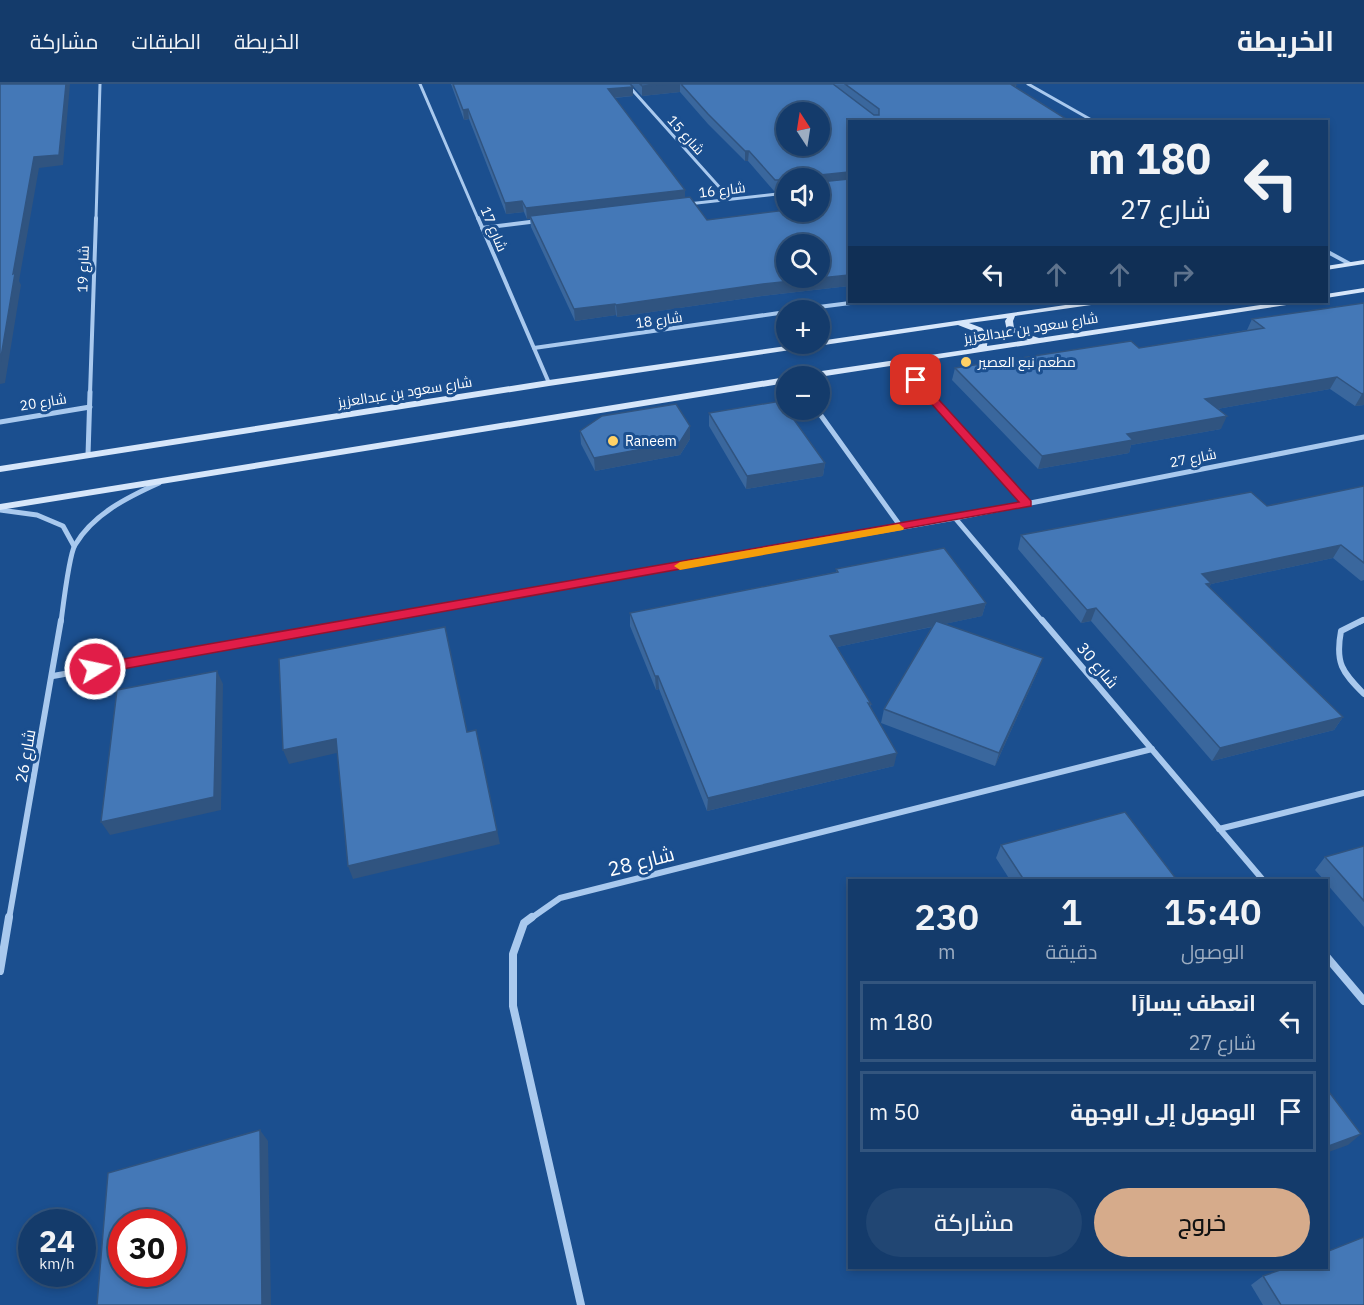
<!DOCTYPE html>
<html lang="ar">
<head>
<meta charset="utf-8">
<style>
  body { margin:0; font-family:"IBM Plex Sans",Cairo,sans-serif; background:#214673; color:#f1f3f6; direction:rtl; height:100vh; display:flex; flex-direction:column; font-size:22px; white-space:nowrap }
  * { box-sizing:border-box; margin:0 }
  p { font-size:20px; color:#9dadc1 }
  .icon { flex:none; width:33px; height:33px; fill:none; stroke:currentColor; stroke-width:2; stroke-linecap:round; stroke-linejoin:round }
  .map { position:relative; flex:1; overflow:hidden; direction:ltr }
  .details { position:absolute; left:848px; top:795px; width:480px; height:390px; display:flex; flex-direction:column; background:#143b6b; border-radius:0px; box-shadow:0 3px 9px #0003,0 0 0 2px #33557e; direction:rtl }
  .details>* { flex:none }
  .banner { position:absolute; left:848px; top:36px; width:480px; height:183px; border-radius:0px; box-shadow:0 3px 9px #0003,0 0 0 2px #33557e; direction:rtl; background:#143b6b; color:#f1f3f6; overflow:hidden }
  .needle { width:39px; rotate:348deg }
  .buttons { position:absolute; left:776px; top:18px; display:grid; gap:12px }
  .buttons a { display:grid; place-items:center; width:54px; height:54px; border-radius:50%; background:#143b6b; box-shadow:0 3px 9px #0003,0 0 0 2px #33557e; font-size:30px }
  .speed { position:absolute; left:18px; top:1125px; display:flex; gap:12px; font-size:30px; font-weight:700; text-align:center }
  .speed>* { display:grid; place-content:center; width:78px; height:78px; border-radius:50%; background:#143b6b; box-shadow:0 3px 9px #0003,0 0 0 2px #33557e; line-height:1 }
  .speed small { font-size:15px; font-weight:400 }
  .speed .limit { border:9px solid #d22; background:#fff; color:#111 }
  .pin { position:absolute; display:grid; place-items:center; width:51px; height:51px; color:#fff; margin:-26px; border-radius:12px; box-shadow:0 3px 9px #0006 }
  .me { position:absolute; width:66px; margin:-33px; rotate:80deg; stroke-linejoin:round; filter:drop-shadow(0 0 4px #0008) }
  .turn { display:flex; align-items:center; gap:21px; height:126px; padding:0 18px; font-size:27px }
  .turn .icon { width:78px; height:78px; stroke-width:2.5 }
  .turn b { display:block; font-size:42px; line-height:51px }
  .lanes { display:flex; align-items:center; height:57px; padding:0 18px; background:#0003; justify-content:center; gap:30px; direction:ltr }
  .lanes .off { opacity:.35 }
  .eta { display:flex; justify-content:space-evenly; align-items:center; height:102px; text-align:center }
  .eta b { font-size:36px; font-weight:600; line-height:42px }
  .cta { display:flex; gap:12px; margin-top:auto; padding:12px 18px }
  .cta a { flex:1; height:69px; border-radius:36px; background:#d6ab8b; color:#111; font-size:24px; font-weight:600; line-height:69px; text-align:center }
  .cta a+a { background:#214673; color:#f1f3f6 }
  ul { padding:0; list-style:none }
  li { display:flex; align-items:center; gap:18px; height:81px; margin:0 12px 9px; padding:0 6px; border:3px solid #33557e; border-radius:0px }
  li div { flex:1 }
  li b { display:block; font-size:22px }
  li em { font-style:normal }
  header { display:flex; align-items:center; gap:36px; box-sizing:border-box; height:84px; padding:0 30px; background:#143b6b; border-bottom:2px solid #33557e }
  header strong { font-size:28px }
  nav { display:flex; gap:33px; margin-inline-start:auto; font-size:21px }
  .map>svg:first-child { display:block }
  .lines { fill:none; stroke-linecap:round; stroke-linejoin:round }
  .minor-far4 { stroke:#a9c9ee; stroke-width:3 }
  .minor-far3 { stroke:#a9c9ee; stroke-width:4 }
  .minor-far2 { stroke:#a9c9ee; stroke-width:5 }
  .minor-far1 { stroke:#a9c9ee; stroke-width:6 }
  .minor { stroke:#a9c9ee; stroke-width:8 }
  .secondary { fill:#d6e6fa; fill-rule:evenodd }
  .wall { fill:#3a679d }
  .shaded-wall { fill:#305480 }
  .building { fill:#4478b7; stroke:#305480; stroke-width:1.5; fill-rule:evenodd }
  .route { fill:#e11d48; stroke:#92132f; stroke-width:1.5 }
  .slow { fill:#f59e0b }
  .poi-dot { fill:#ffd166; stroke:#1b4f8f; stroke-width:2 }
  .labels { text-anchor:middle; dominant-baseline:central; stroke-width:6; stroke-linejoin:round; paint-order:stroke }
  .far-street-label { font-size:14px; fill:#fff; stroke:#1b4f8f }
  .far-poi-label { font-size:14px; fill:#fff; stroke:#1b4f8f; text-anchor:start }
  .street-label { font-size:16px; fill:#fff; stroke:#1b4f8f }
  .near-street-label { font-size:20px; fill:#fff; stroke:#1b4f8f }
</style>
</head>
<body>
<header>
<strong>الخريطة</strong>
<nav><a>الخريطة</a><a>الطبقات</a><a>مشاركة</a></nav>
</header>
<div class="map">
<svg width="1364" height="1221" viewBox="0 0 1364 1221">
  <rect width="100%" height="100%" fill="#1b4f8f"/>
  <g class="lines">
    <g class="minor-far4">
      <path d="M420,0l58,135"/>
      <path d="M627,0l103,115"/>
      <path d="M1028,0l67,38"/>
      <path d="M688,120l98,-11"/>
      <path d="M96,135l4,-135"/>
    </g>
    <g class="minor-far3">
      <path d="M478,134l71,165"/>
      <path d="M482,144l56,-7"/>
      <path d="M1326,167l24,13"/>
      <path d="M795,226l63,-8"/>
      <path d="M534,264l252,-36"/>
      <path d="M900,278l29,32"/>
      <path d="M90,310l6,-176"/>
    </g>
    <g class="minor-far2">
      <path d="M927,308l100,112"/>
      <path d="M817,326l84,117"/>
      <path d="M0,338l90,-15"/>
      <path d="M88,371l2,-63"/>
      <path d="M0,426l37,5 26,11 11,20"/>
      <path d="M955,434l88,104"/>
      <path d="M61,538c2,-15 8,-67 14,-77 18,-31 53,-48 84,-62"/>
      <path d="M362,538l593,-104 409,-81"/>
      <path d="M1360,538l4,-2"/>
    </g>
    <g class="minor-far1">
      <path d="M1042,536l221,260"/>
      <path d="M1363,536l-22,11c-6,32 1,41 23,63"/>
      <path d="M53,592l318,-56"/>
      <path d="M1219,745l145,-36"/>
      <path d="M9,835l52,-299"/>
      <path d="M530,835l30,-21 592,-149"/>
    </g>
    <g class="minor">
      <path d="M532,833l-8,6 -11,31v52l68,299"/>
      <path d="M1326,872l38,45"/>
      <path d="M0,887l9,-54"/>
    </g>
    <g class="secondary">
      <path d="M1364,176v4l-38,6v-4z"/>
      <path d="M1364,204v4l-38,6v-4z"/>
      <path d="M1086,218h16l-4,2 -83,12 -2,5 1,7 9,5 16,5 242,-36h16l-4,2 -474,73 -15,-1 4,-3 163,-24 9,-5 1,-7 -5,-5 -18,-7 -409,61 -549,86v-6l549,-86 252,-36h18v-3zM1007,234l-2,3 2,10 21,9 -41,6 1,-11 -6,-7 -13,-5z"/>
      <path d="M786,293v6l-786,127v-6z"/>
    </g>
  </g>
  <g class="wall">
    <path d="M451,0h179l3,3v9l-18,2 70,100 22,22 112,-8v-34h-33v26l-6,-7 1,-7 -7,1 -26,-30h-3l-37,-37 -28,-32 -38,4 -11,-12h384l1,1v3l-167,34v164l-87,10 -145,21 -1,-2 -41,6 -44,-94 -1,-8h-3l-3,-7 -18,2 -37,-95 -5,1z"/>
    <path d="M1364,219v102l-9,1 -25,-17 -113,20 4,20 -90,16 -2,8 -91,16 -86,-89 3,-12 184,-20 108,-18 5,-11z"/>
    <path d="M709,329l116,50 -2,13 -77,13 -37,-63z"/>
    <path d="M690,342v13l-10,16 -85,16 -14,-27 -1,-13z"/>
    <path d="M1364,402v94l-3,1 -28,-23 -122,26 -2,3 134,130 -9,13 -122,31 -121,-140 -10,2 -63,-74 3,-14 246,-29z"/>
    <path d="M836,485l150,34 -4,13 -38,8 94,47 -43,95 -114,-43 3,-14 48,-82 -95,20 34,57 -1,4 24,58 -187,45 -48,-122 -3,1 -26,-64v-13l206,-41z"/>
    <path d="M1001,761l176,35h-167l-14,-22z"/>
    <path d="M1364,762v81l-38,-44v-3h-2l-9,-10 10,-13z"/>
    <path d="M1263,1192l101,29h-101l-12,-20z"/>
  </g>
  <g class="shaded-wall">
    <path d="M66,0h4l-7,81 -24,3 -20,113 2,4 -16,98 -5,1v-21l13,-89 21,-117z"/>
    <path d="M671,0h9v8l-38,4v-10z"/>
    <path d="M633,3v9l-24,2 -1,-9z"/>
    <path d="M468,25l1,10 -5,1 -1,-10z"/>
    <path d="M745,67h4l-1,10h-3z"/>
    <path d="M849,88v10l-30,3v-7h-3l4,-3z"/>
    <path d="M685,106v11l-155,15v3h-3l-1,-11z"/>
    <path d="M522,117l2,11 -18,2 -1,-11z"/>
    <path d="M849,191v11l-87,10 -145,21 -1,-12 147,-21z"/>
    <path d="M615,220l1,11 -41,6 -1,-12z"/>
    <path d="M1337,293l-7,12 -130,23 5,-13z"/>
    <path d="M1364,309v12l-9,1 7,-12z"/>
    <path d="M1227,332l-6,13 -90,16 -2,8 -91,16 4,-13 85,-22z"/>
    <path d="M690,342v13l-10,16 -85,16 -1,-13z"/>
    <path d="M825,379l-2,13 -77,13 1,-13z"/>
    <path d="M1341,461l-8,13 -122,26 -6,12 -3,-22z"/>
    <path d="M986,519l-4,13 -154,33 2,-13z"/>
    <path d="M1096,524l-5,13 -10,2 6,-13z"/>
    <path d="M1043,574l-5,13 -43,95 4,-13z"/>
    <path d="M217,587l6,13 -2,126 -111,25 -9,-13z"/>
    <path d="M655,592h3l1,13 -3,1z"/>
    <path d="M1343,633l-9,13 -122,31 8,-13z"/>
    <path d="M476,646l24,114 -147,35 -5,-13z"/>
    <path d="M336,655l5,13 -52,12 -6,-14z"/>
    <path d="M897,669l-3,13 -187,45 1,-13z"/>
    <path d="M260,1046l8,11 3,164h-9z"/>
    <path d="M1361,1050l-13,11 -22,8v-6z"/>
  </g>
  <g class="building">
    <path d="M0,0h66l-7,71 -25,2 -21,117 2,-1 -15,90z"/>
    <path d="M453,0h177l3,3 -25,2 77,101 -159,18 -4,-7 -17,2 -37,-94 -5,1z"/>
    <path d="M640,0h31l-29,2z"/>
    <path d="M681,0h152l41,31h5v-6l-34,-25h170l1,1h-4l59,37h-222v50l-29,3 -4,3h-30v2h-11l-26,-29h-4l-37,-37zM786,28h33v34h-33z"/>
    <path d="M849,95v96l-86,9 -147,21 -1,-1 -41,5 -44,-93 160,-19 17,23 79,-10v2h33v-31l1,1zM786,160h33v34h-33z"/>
    <path d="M786,102v6l-5,-5z"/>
    <path d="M1364,219v90l-2,1 -25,-17 -132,22 22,17 -100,18 6,6 -91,16 -87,-88 176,-27 8,7 125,-20 -12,-9z"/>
    <path d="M781,317l5,9h1l38,53 -78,13 -38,-63z"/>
    <path d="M676,320l14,22 -10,16 -86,16 -14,-27 22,-15z"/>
    <path d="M1364,402v77l-23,-18 -139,29 9,9 -5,1 137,133 -123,31 -124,-140 -9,2 -66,-75 230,-43 16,14z"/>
    <path d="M944,464l42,55 -156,33 41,68 -3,-1 29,50 -189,45 -50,-122h-3l-25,-63 208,-41 -2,-3z"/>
    <path d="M936,537l107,37 -44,95 -115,-44z"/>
    <path d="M445,543l22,105 9,-2 21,101 -149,35 -12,-127 -53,11 -4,-91z"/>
    <path d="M217,587l-3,126 -113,25 16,-132z"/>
    <path d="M1125,728l52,68h-153l-23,-35z"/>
    <path d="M1364,762v55l-39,-44z"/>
    <path d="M1326,1004l35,46 -35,13z"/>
    <path d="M260,1046l2,175h-165l11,-132zM122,1138h50v52h-50z"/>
    <path d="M1364,1153v68h-83l-18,-29 23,-8h40v-16z"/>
  </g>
  <path class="route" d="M912,294h7l112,123v5l-936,168 -7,-5 7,-5 924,-162 -107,-120z"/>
  <path class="slow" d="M899,440l5,4 -1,2 -223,40 -6,-4 6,-4z"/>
  <g class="poi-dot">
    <circle cx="966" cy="278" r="6"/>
    <circle cx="613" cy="357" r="6"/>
  </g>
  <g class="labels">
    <g class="far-street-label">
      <text transform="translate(686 51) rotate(48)">شارع 15</text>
      <text transform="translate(722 106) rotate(-7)">شارع 16</text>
      <text transform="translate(494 145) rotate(67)">شارع 17</text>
      <text transform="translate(83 185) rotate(-88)">شارع 19</text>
      <text transform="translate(659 236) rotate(-8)">شارع 18</text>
      <text transform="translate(1031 244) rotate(-9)">شارع سعود بن عبدالعزيز</text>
      <text transform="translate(405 308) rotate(-9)">شارع سعود بن عبدالعزيز</text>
      <text transform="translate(43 318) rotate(-9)">شارع 20</text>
      <text transform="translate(1193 374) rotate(-11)">شارع 27</text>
    </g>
    <g class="far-poi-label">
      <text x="978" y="278">مطعم نبع العصير</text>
      <text x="625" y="357">Raneem</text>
    </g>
    <g class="street-label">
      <text transform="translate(1098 581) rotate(50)">شارع 30</text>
      <text transform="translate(25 672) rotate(-80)">شارع 26</text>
    </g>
    <g class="near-street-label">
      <text transform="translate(641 777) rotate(-14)">شارع 28</text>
    </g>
  </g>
</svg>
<div class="buttons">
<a><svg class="needle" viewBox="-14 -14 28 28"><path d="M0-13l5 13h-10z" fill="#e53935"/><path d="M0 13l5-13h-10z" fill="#9dadc1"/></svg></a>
<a><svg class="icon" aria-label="sound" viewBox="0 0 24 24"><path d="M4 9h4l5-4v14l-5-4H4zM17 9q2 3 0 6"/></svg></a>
<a><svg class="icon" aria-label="search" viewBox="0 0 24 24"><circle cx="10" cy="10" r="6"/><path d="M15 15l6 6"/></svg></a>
<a>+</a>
<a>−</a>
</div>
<div class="speed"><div>24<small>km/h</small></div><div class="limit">30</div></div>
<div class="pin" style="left:916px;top:296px;background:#d93025"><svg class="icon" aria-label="arrive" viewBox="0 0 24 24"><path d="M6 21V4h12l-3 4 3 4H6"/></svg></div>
<svg class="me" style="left:95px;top:585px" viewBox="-20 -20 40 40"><circle r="17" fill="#e11d48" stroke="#fff" stroke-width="3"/><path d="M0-11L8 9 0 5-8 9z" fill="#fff"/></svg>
<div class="banner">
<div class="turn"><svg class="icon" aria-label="left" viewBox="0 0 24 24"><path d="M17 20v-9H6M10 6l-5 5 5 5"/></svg><div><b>180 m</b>شارع 27</div></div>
<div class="lanes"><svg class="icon" aria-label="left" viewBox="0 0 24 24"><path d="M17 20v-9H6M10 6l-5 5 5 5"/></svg><svg class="icon off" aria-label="ahead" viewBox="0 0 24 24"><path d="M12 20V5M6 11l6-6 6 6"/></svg><svg class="icon off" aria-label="ahead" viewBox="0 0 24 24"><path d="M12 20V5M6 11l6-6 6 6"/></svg><svg class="icon off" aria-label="right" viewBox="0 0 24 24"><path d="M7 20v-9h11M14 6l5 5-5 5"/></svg></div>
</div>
<section class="details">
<div class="eta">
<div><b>15:40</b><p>الوصول</p></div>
<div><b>1</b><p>دقيقة</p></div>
<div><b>230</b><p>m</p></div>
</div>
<ul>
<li><svg class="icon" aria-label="left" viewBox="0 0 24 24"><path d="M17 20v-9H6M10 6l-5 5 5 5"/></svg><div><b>انعطف يسارًا</b><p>شارع 27</p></div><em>180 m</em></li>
<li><svg class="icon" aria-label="arrive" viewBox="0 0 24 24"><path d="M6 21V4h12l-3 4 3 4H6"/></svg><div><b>الوصول إلى الوجهة</b></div><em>50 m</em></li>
</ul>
<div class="cta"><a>خروج</a><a>مشاركة</a></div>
</section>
</div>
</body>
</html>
